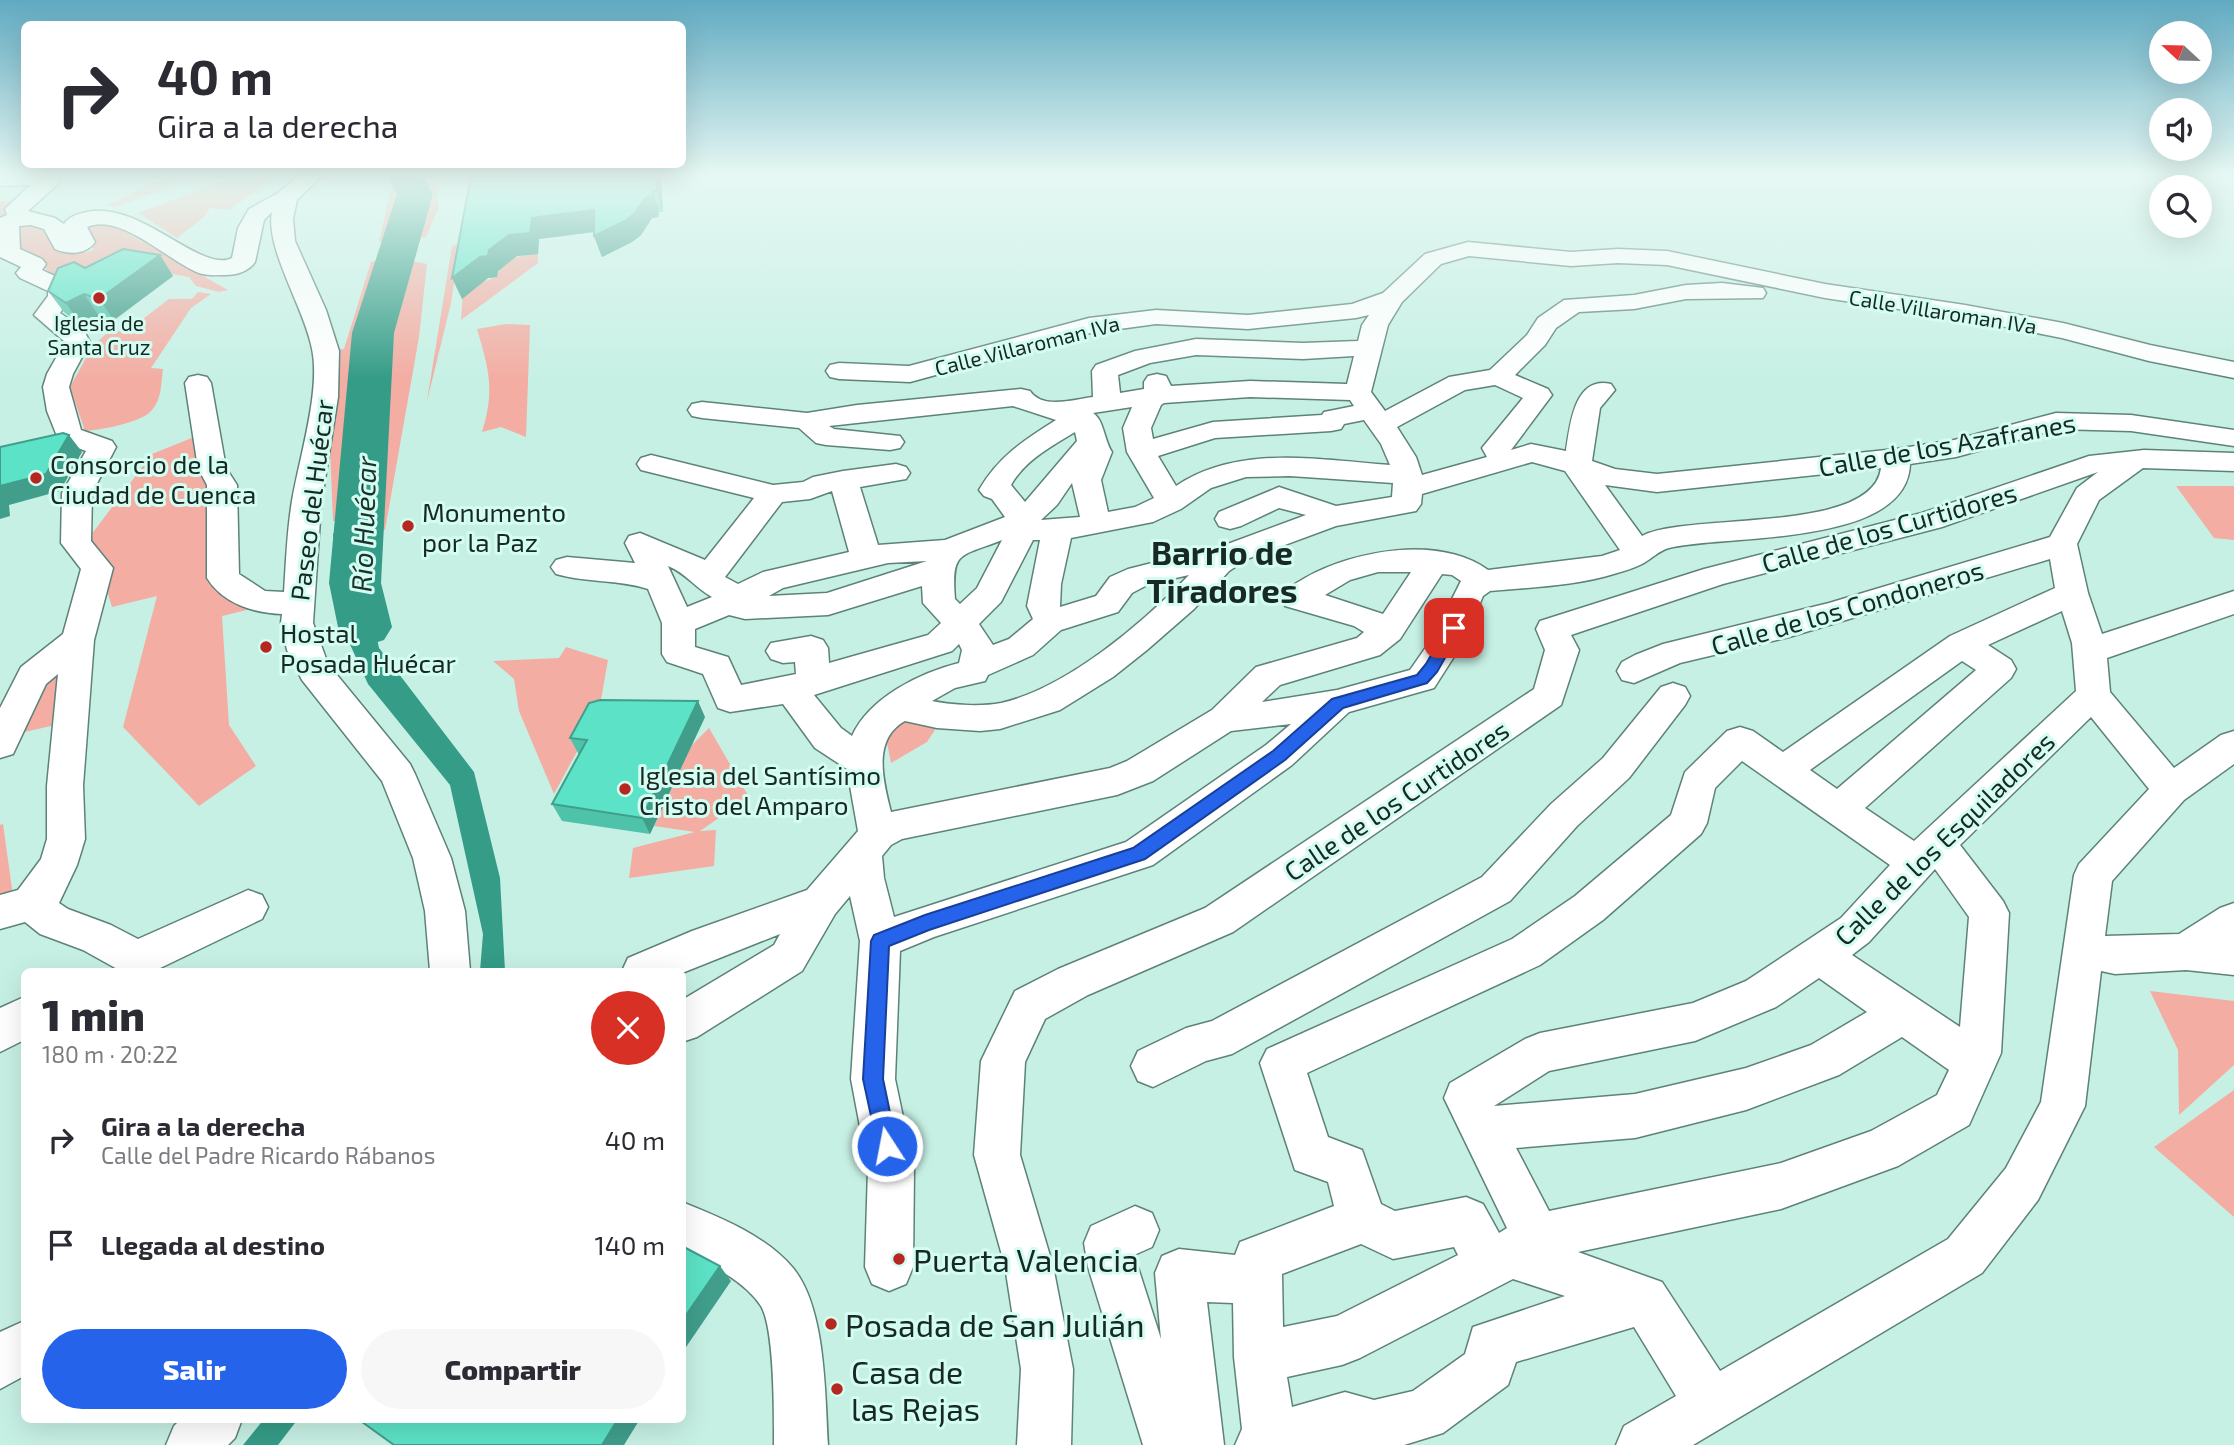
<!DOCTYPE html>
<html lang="es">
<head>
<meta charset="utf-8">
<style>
  body { margin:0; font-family:"Exo 2",sans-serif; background:#f7f7f7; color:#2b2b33; height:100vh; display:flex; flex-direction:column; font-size:26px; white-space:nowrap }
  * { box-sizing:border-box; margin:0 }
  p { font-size:23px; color:#7c7c81 }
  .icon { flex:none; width:38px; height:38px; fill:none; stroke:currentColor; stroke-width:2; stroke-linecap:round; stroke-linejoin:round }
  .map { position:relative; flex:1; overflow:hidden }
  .details { position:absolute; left:21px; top:968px; width:665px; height:455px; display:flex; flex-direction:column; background:#fff; border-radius:10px; box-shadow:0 7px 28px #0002 }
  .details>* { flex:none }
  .guide { position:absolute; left:21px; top:21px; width:665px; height:147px; border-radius:10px; box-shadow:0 7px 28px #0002; background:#fff; color:#2b2b33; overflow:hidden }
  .needle { width:46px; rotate:292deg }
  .fabs { position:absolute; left:2149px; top:21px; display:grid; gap:14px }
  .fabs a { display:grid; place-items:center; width:63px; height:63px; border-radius:50%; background:#fff; box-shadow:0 7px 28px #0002; font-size:35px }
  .pin { position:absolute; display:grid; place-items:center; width:60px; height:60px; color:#fff; margin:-30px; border-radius:14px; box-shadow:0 4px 10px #0006 }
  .me { position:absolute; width:77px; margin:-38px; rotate:349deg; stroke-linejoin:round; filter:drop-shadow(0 0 5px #0008) }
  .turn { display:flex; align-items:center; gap:24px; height:147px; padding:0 21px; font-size:32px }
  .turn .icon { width:91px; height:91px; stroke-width:2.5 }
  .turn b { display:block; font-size:49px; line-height:60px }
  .round { display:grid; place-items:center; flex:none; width:74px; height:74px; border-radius:37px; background:#f7f7f7 }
  .summary { display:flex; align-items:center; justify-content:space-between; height:119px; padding:0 21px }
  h1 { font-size:42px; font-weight:800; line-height:52px }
  .action { display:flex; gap:14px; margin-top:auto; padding:14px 21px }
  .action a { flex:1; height:80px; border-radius:42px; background:#2563eb; color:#fff; font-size:28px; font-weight:800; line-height:80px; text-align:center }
  .action a+a { background:#f7f7f7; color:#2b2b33 }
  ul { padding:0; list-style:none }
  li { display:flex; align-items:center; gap:21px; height:105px; padding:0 21px }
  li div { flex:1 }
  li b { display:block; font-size:26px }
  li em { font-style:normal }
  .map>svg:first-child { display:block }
  .green { fill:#f3ada3 }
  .water { fill:#359c87 }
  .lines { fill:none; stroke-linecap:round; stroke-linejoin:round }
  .river { fill:#359c87; fill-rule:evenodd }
  .minor-casing { stroke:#5d8279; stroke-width:3 }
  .minor { fill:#fff; fill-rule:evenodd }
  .wall { fill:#4fc2aa }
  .shaded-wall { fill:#409e8b }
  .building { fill:#5ce2c6; stroke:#409e8b; stroke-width:2 }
  .route { fill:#2563eb; stroke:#184099; stroke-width:2 }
  .poi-dot { fill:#b62721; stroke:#d4fdf2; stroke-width:2.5 }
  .labels { text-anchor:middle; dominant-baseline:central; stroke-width:6; stroke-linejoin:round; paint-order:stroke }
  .far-street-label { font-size:21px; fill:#182824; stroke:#d4fdf2 }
  .far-poi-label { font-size:21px; fill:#182824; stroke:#d4fdf2 }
  .street-label { font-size:26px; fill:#182824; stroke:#d4fdf2 }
  .poi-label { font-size:26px; fill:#182824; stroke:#d4fdf2; text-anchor:start }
  .water-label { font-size:28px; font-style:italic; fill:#1b322c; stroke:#d4fdf2 }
  .near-poi-label { font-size:32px; fill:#182824; stroke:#d4fdf2; text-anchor:start }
  .district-label { font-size:33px; font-weight:bold; fill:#182824; stroke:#d4fdf2 }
</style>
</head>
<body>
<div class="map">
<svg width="2234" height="1445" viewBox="0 0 2234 1445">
  <rect width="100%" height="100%" fill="#c7f0e5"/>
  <g class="green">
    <path d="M169,176h15l-18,13 -51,18 -8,-2z"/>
    <path d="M249,176h29l-49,34 -19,-2 -6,9 -27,21 -39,-25 93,-35 5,3z"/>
    <path d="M436,182l3,25 -13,30 -47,5 12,-53z"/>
    <path d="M0,201h20l3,20 16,5 19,21 27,5 9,-2 -12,-24 27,-3 119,67 -9,2 -23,-6 -7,-9 -50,-9 -63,19 -23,-12 -35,-29 -18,9z"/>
    <path d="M460,244l-9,59 -24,98 25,-155z"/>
    <path d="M538,254v9l-77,57 2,-30 33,-13c7,-19 24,-22 42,-23z"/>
    <path d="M390,257l37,7 -8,73 -34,193 -52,-9 -7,-170 18,-2 27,-87z"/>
    <path d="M198,292l13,2 -20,14 -40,60 12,1c-2,14 -1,32 -13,43 -11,11 -50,18 -65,19l-15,-44 22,-40 14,-13 24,-5 39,-30h23z"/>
    <path d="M506,324l24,1 -4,112 -25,-10 -19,5c13,-42 7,-62 -5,-103z"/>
    <path d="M194,437l22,92 39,79 -33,8 7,109 27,41 -57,40 -76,-79 34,-131 -45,11 -16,-52 -8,-16 64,-85z"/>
    <path d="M2176,486h58v54l-20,-2z"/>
    <path d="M566,647l42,13 -9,51 -45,83 -35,-83 -5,-32 -21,-18 66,-3z"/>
    <path d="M64,663v60l-48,11 26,-60z"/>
    <path d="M898,718l42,4 -13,20 -36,21 -6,-30z"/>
    <path d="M709,728l40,69 -49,34 16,-1 -2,36 -85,12 4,-30 62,-16 -41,-6 37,-80z"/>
    <path d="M3,824l10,72 -13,2v-73z"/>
    <path d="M2150,991l84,10v64l-55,50 -1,-65z"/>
    <path d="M2234,1090v127l-80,-70z"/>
  </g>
  <g class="water">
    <path d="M397,176h17l10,18 -43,144 -26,3 14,-19 39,-128z"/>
    <path d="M384,348l-9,189 -41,5 -1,-8 13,-12 7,-51 -1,-118z"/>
    <path d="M340,549h29l-4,35 14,64 95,124 26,106 5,93h-25l3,-37 -33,-149 -82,-101 -25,-55 -6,-50z"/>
    <path d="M264,1419h34l-20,26h-35z"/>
  </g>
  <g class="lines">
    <path class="river" d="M387,176h35l11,18 -39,139 -13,250 11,44 -8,13 -19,6 -19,-6 -8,-13 -9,-44 23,-250 45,-139z"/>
    <defs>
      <g id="minor">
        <path d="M0,176h60l-1,7 -31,28 27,7 9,6c5,-8 14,-10 23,-12 53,-12 114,62 145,46l6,-30 11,-19 29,-16 20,-17h23l-24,24 -4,19 2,22 31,69 13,41 -1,46 -17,108 -8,118 15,41 82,100 5,10 36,84 14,53 5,60h-40l-5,-60 -12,-53 -31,-77 -80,-101 -15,-30 -6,-27 1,-9c-28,-1 -59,-10 -75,-36v-93l-9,-17 -13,-85 4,-6 9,-2 9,2 4,6 15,85 11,17 2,89 26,17 19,1c2,-30 3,-61 8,-91 7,-42 29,-111 20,-152 -7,-40 -47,-100 -40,-137l-8,8 -9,42c-6,9 -18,13 -29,13 -8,0 -19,1 -27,-2 -31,-12 -79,-61 -112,-46l8,15c-9,13 -27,13 -40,7l-11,-20 -13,-4 -12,1 1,23 22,10 4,5 -4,6c27,13 39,13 18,43l23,16 7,13 -17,32 -4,13 12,43 31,11 4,6 -24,46 -1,48 22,27 -19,72 -11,146 2,53 -8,26 -18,38 9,6 43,16 27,14 110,-49 14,5 6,12 -6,12 -108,52 -35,-1 -36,-20 -43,-16 -15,-12 -25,7v-34l18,-5 23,-31 6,-20v-53l11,-112 -12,10 -33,70 -13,4v-50l21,-41 42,-33 18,-65 -20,-26 1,-50 24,-42 -27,-10 -12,-30 -4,-24 4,-13 18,-32 -31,-27 14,-19v-5l-28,-13 -4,-5 5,-6 -21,-10v-39l7,-3 -2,-6 25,-24 -30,1z"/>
        <path d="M1468,242l103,10 47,-3 49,2 158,33 140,21 98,18 87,22 84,17v16l-85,-17 -87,-23 -97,-19 -140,-21 -158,-33 -49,-2 -47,3 -102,-10 -28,8 -39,38 -14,23 -17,67 14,19 64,-34 41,-7 37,-35 11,-17 26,-18 70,-5 52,-10 36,-2 41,5 3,5 -3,5 -77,1 -52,10 -55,3 -23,16 -11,17 -30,30 33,14 4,6 -41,55 20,-6 35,7c4,-25 8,-76 45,-67l4,6 -15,18 -8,53 23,8 42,5 239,-25 58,-9 102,-27 75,2 103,15v16l-103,-15 -74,-2 -101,28 -46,7c-3,84 -185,70 -241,84 -9,2 -18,11 -27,16 -8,4 -17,7 -25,9 -40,13 -85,14 -127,18l-7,5 -19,45 -30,47 -85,24 -57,53 -139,100 -219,72 -34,14 -5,128 19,90 -1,98 -7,17 -17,7 -17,-7 -7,-17 3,-98 -17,-90 9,-138 -10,-45 -15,18 -33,57 -105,66 -15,5v-42l92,-55 6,-11 -98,39 -60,-2 6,-13 64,-27 115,-41 51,-59 -11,-62 -32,-21 -32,-44 -53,8 -12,-4 -15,-34 -36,-12 -5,-8v-31l-14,-34c-30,-10 -62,-6 -92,-15l-5,-7 5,-7 11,-3 68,6 -10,-20 4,-7 11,-3 65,27 49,-62 -113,-28 -4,-6 4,-6 10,-3 122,30 30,-3 10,-5 30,-6 53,-7 10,3 4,6 -4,6 -46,8 18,58 67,-5 60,-23 -13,-18 -8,-3 -5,-6c19,-33 45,-50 77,-70l-43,-14 -184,20 5,3 66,7 4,6 -4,6 -10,2 -64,-5 -10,-2 -17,-15 -97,-10 -10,-2 -4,-6 4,-6 10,-2 105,11 50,-8 164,-16 9,2c13,19 45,8 63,6l-1,-26 4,-6 39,-14 61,-12 107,4 55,-2 4,-16 7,-10 -13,3 -108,11 -92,-5 -66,9 -180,49 -71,-3 -9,-2 -4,-6 4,-6 9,-2 70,3 180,-48 67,-8 92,5 104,-11 31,-11 42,-39zM1196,355l107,4 51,-3 -7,28 -97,-3 -79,5 -5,-10 -9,-2 -9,2 -4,6v7l-24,4 -2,-18 32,-12zM1495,385l28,13 -41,50 5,9 -65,18 -6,-18 -19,-30 68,-37zM1250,397l100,3 4,6 -30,6 -2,3 -109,7 -60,17 -2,-11 10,-23 3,-2zM1132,407l-9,21 4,24 27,46 -19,9 -27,5 -7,-32 11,-28c-8,-12 -8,-32 -19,-39zM1364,420l17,24 9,21c-71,-5 -151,-21 -214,21l-18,-30 57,-18 116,-7 10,-2 3,-5zM1075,432l2,9 -52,61 -14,-17c14,-25 41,-39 64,-53zM1532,462l33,9 55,79 -18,6 -114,14c-49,-35 -133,-20 -183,8 -10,6 -19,10 -25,20l5,8 69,20 10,6 -7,6 -101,29 -44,43 -85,51 -17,7 -219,44c-8,-31 -19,-73 14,-91l32,7 43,3 20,-2 60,-19 53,-33 34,-27 47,-41 35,-38 18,-12 89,-33 80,-15 5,-7 1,-10zM1881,468c-8,67 -194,44 -239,68l-37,-51 52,7zM1290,476l103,7 -1,14 -56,9 -57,-19 -60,25 -4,7 4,7 11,3 11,-3 38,-18 27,7 -81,30 -14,9 -27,1 -56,14 -18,8 -14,19 -36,11 1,-23 10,-46 82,-16 28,-13 30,-21 35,-11zM1072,483l8,34 -39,3 16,-15zM832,491l17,61 -86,20 -25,12 -13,-7 57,-75 28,-3zM1002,540l-25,48 -17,16 -5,-5c-4,-49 5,-42 47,-59zM1033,540h7l-13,66 6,13 -24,20 -16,6 -14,-21 22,-22zM927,561l-100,32 -58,3 14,-8 105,-25zM668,566c18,7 27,22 44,31l-25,10zM1378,572h33l-28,42 -58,-19 25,-15zM1442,574l10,1 9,6 -28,56 -23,33 -73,20 -75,12 18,-17 100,-30 20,-16zM1189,575c-46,48 -122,113 -188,128 -21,4 -49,2 -69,-2l23,-13 30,-7 3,-6 45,-20 28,-25 57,-18 14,-19 17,-9zM922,586l1,17 18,20 -13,12 -99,28 -1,-15 -5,-8 -12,-4 -40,7 -5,8 5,8 12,4 12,-1 1,12 -55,11 -13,-28 -33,-10v-18l34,-14 16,4 83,-4zM959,644l3,6 -3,13c-40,10 -90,35 -107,73l-11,-8 -27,-33 138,-44zM1291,724l-25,21 -140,97 -232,75 -10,-39 -2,-22 9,-11 11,-6 215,-44 36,-14 78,-50z"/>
        <path d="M2144,450l90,3v18l-91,-3 -44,32 -22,44 11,49 14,41 132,-43v23l-127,44 3,34 64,76 47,-33 13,-4v33l-50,36 -72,81 -7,55 74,-2 41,-26 14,-5v72l-48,-5 -71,4 -14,-3 -16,135 -47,94 -56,73 -289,172h-77l8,-19 52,-30 -42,-69 -118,35 -8,23 -65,48 -39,12h-169l7,-16 -8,-72 -1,-54 -26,-1 17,143h-81l-55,-178 -4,-24 7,-17 44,-20 17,7 7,17 -7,17 -18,8 27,84 -6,-66 7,-17 17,-7 56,6 5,-13 94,-36 -6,-24 -33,-12 -35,-107 7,-14 245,-110 63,-43 96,-81 14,-43 42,-41 13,-4 13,4 30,21 167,-116 105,-48 -5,-29 -261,78 -109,26 -46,20 -12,-3 -5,-9 5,-9 13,-7 28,-11 166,-41 221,-66 27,-49 21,-16 -156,55 -219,57 -152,51 8,15 -18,55 -328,227 -145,63 -43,24 -20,43 -5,93 33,111 20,103 -2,76h-54l4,-76 -16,-103 -31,-111 7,-94 34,-70 43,-22 147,-61 329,-219 11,-39 -9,-21 4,-8 164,-52 218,-56 167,-57zM2062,611l10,32 4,48 -162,150 -49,-33 146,-130 5,-9 -5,-9 -23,-15zM1962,661l14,9 -139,119 -27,-19zM2091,717l58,72 -70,75 -5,11 -33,227 -35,66 -58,71 -228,132 -58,-89 -84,-30 203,-43 117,-43 71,-41 32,-72 8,-140 -6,-12 -43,-56zM1742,761l148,104 -49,53 -95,63 -53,22 -153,30 -15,6 -75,44 -6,15 63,130 -8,5 -16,-29 -17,-7 -71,14 -14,-7 -19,-54 -34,-13 -21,-64 233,-108 63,-45 98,-86 6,-11 8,-35zM1935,869l34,48 -9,110 -108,-72 17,-13zM1819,978l48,34 -56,33 -65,23 -111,26 -141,12 55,-35 146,-30 81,-34zM1902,1037l47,33 -12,25 -66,36 -90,32 -232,48 -33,-63 119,-10 111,-28 93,-35zM1361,1244l32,15 61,-12 4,8 -121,61 -54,11 -1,-53zM1513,1279l52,17 -92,31 -8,27 -52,37 -39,9 -29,-8 -53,15 -5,-30 55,-12 18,-7z"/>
        <path d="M1673,683l12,4 5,9 -5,9 -56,73 -52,48 -67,75 -278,153 -26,7 -53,26 -15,-6 -7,-15 7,-15 48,-23 26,-7 270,-144 69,-73 52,-46 58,-71z"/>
        <path d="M24,997v43l-24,12v-44z"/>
        <path d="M682,1202c39,16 83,33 111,66 33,40 32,127 35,177h-54c0,-29 1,-116 -13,-139 -17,-26 -52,-42 -79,-55z"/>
        <path d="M24,1321v55l-24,13v-57z"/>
        <path d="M181,1419h61l-7,19 -7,7h-62l8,-19z"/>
      </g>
    </defs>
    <use href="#minor" class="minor-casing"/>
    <use href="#minor" class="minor"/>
  </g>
  <g class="wall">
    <path d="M468,176h193l2,36h-4l-1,5 -6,1 -11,17 -9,7 -30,15 -8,-21v-4l-55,7 -1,15 -21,2 -19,15 -1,6 -9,1 -26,21 9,-122z"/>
    <path d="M160,255l13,21 -59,44 -15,-4 -18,9 -17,-13 -16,-21 37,-23z"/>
    <path d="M705,717l-55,117 -88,-13 -10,-17 27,-49 -9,-17z"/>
  </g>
  <g class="shaded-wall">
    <path d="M656,176h5l2,36 -6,-21z"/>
    <path d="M653,191l6,21 -1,5 -6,1 -11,17 -9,7 -30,15 -8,-21z"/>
    <path d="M594,210l7,21 -62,8 -1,15 -21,2 -19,15 -1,6 -9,1 -26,21 -10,-21 80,-60z"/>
    <path d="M160,255l13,21 -59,44 -15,-21z"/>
    <path d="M84,294l15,22 -18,9 -15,-22z"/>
    <path d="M69,435l13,17 -22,39 -51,14 1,11 -10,3v-33z"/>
    <path d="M698,701l7,16 -55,117 -8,-16z"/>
    <path d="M720,1266l11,15 -49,72v-32z"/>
    <path d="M618,1419h22l-16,26h-22z"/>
  </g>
  <g class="building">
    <path d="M471,176h185l1,15h-4l-1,5 -6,1 -12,17 -9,7 -31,15v-26l-62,8 -2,15 -21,2 -20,15 -1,6 -8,1 -28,21z"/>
    <path d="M123,249l37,6 -61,44 -15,-5 -18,9 -18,-12 10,-23 16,-6 11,6z"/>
    <path d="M63,433l6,2 -23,39 -46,12v-39z"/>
    <path d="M600,700l98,1 -56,117 -90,-14 35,-64 -17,-2 19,-35z"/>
    <path d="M682,1246l38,20 -38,55z"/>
    <path d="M358,1419h260l-16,26h-208z"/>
  </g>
  <linearGradient id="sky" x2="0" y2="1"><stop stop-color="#60aac1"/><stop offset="0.46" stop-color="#e6f8f3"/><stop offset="1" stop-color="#e6f8f3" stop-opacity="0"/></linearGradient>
  <rect width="2234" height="379" fill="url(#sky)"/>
  <path class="route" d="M1454,622l8,6 -25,44 -10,11 -84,25 -58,52 -140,99 -216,71 -40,16 -6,133 14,67 -3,7 -7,3 -8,-3 -16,-74 8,-138 3,-6 51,-20 208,-67 140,-97 59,-52 85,-24 9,-11 23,-40z"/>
  <g class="poi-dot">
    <circle cx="99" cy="298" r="7"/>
    <circle cx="36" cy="478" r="7"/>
    <circle cx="408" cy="526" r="7"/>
    <circle cx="266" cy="647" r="7"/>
    <circle cx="625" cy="789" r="7"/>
    <circle cx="899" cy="1259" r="7"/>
    <circle cx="831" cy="1324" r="7"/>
    <circle cx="837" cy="1389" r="7"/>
  </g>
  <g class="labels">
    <g class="far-street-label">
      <text transform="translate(1943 311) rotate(9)">Calle Villaroman IVa</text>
      <text transform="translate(1027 345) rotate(-14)">Calle Villaroman IVa</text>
    </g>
    <g class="far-poi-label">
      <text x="99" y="322">Iglesia de<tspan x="99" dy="24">Santa Cruz</tspan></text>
    </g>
    <g class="street-label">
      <text transform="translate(1947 444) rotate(-10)">Calle de los Azafranes</text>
      <text transform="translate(311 500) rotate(-83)">Paseo del Huécar</text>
      <text transform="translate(1889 527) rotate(-16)">Calle de los Curtidores</text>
      <text transform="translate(1847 607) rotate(-16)">Calle de los Condoneros</text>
      <text transform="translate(1396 800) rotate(-34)">Calle de los Curtidores</text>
      <text transform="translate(1944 838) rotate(-44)">Calle de los Esquiladores</text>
    </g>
    <g class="poi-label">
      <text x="50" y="463">Consorcio de la<tspan x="50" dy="30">Ciudad de Cuenca</tspan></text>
      <text x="422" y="511">Monumento<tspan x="422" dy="30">por la Paz</tspan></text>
      <text x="280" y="632">Hostal<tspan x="280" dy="30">Posada Huécar</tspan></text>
      <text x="639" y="774">Iglesia del Santísimo<tspan x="639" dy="30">Cristo del Amparo</tspan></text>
    </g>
    <g class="water-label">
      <text transform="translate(363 524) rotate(-88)">Río Huécar</text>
    </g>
    <g class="near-poi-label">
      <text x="913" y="1259">Puerta Valencia</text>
      <text x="845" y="1324">Posada de San Julián</text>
      <text x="851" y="1371">Casa de<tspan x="851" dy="37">las Rejas</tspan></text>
    </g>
    <g class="district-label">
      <text x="1222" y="552">Barrio de<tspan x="1222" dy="38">Tiradores</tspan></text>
    </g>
  </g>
</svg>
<div class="fabs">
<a><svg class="needle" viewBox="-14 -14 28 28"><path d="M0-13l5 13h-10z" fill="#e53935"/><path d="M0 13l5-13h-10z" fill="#7c7c81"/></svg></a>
<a><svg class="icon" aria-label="sound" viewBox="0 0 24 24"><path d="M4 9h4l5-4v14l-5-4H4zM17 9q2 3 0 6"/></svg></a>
<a><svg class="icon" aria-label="search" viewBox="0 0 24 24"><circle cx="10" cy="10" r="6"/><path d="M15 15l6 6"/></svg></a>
</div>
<div class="pin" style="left:1454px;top:628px;background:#d93025"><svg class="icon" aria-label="arrive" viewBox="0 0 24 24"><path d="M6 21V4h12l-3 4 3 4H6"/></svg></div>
<svg class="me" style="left:887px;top:1146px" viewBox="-20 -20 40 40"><circle r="17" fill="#2563eb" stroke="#fff" stroke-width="3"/><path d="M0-11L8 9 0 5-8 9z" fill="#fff"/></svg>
<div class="guide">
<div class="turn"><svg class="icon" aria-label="right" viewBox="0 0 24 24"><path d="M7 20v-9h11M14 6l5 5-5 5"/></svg><div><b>40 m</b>Gira a la derecha</div></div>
</div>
<section class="details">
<div class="summary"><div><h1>1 min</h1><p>180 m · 20:22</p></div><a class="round" style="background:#d93025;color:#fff"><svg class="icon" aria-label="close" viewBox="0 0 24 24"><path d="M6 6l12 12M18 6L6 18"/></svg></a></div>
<ul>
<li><svg class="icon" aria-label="right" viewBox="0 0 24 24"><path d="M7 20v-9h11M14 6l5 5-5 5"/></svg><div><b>Gira a la derecha</b><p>Calle del Padre Ricardo Rábanos</p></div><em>40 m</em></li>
<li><svg class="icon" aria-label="arrive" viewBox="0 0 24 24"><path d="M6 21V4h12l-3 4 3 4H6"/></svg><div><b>Llegada al destino</b></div><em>140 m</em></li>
</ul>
<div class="action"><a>Salir</a><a>Compartir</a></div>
</section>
</div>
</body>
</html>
